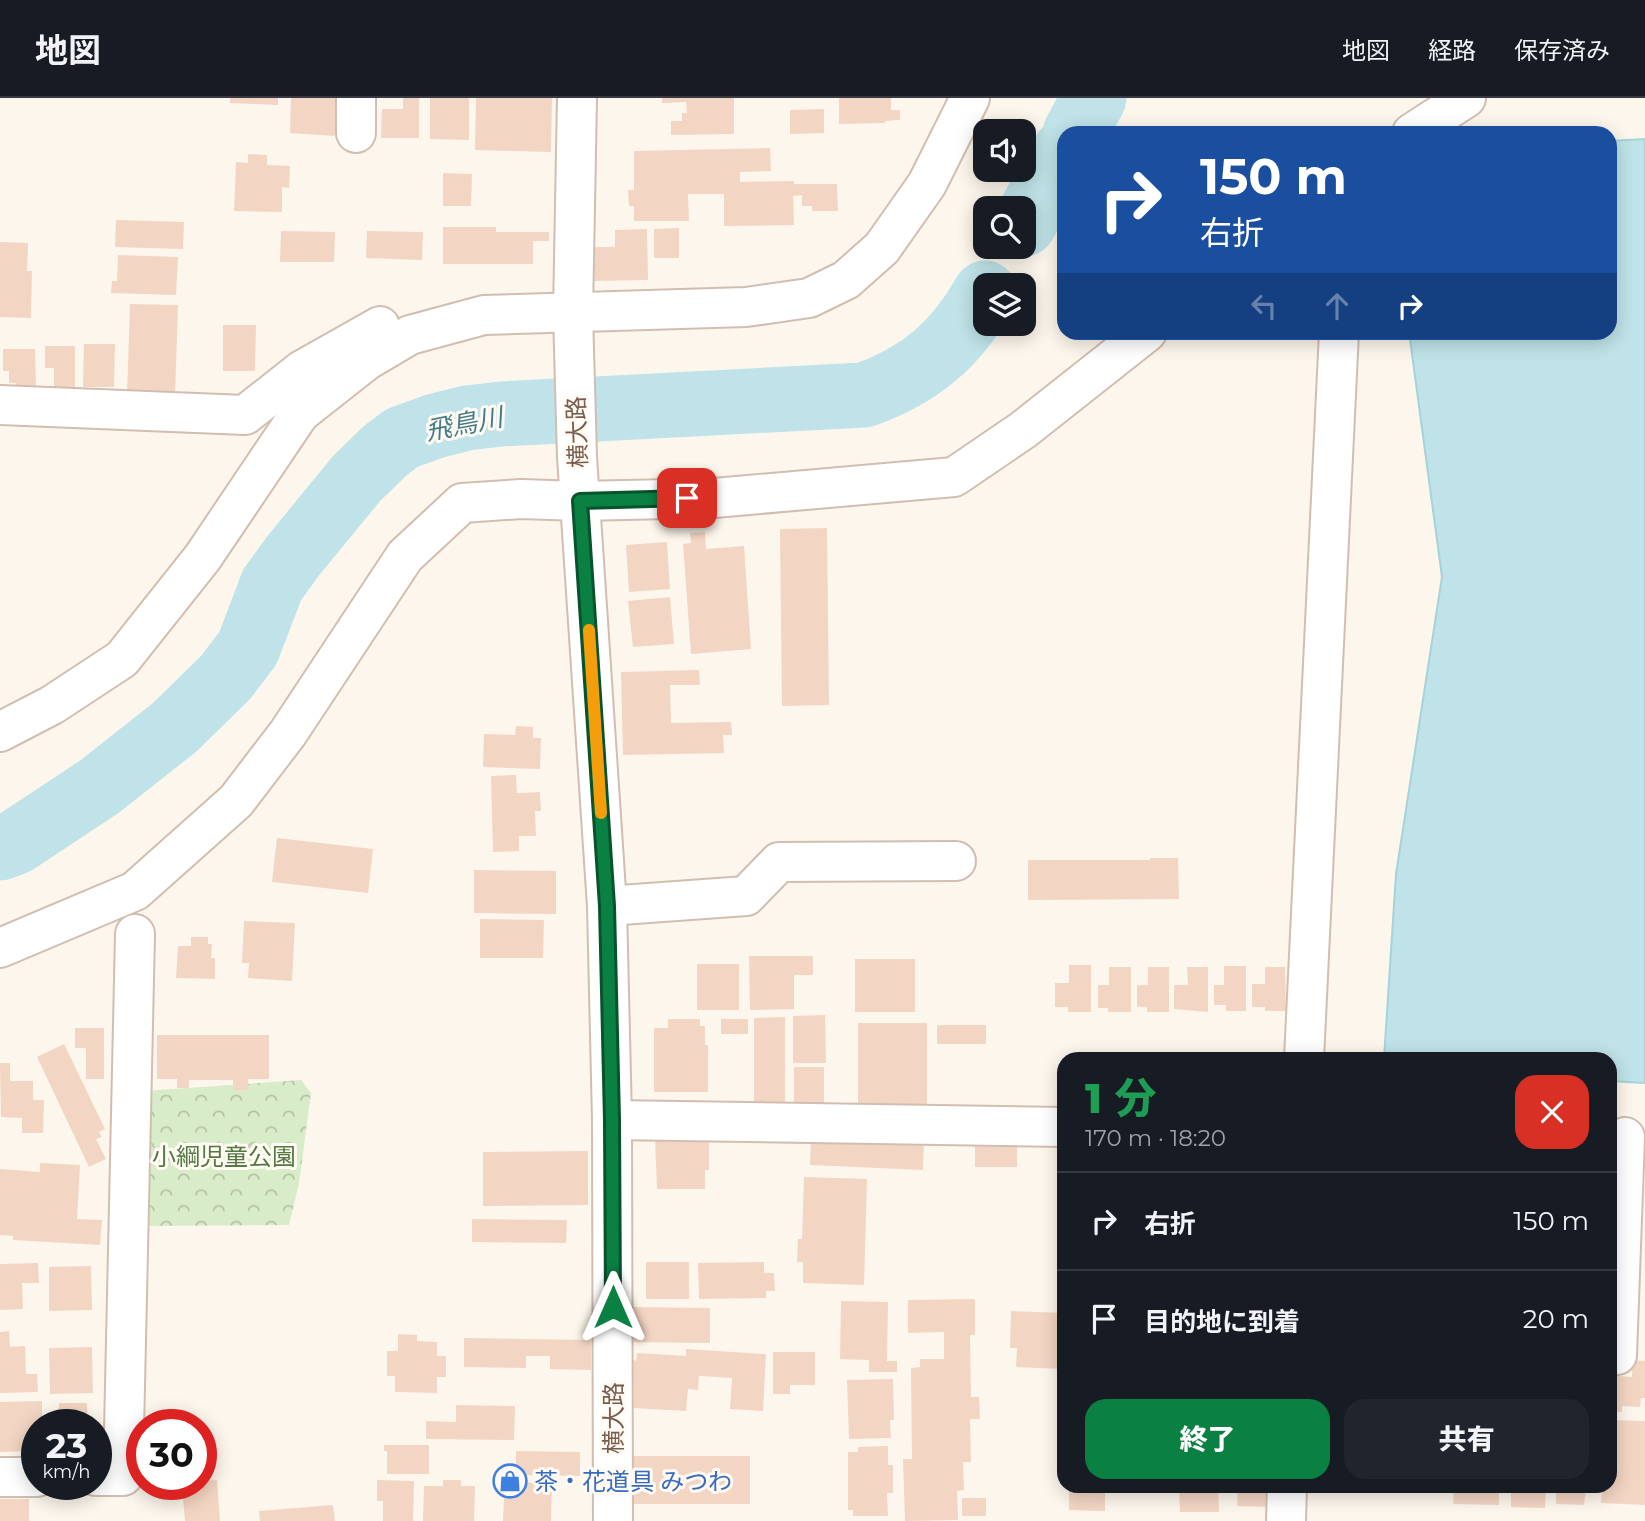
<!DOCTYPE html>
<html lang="ja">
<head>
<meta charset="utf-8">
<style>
  body { margin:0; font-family:Montserrat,"Noto Sans JP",sans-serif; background:#20242c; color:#f1f3f6; height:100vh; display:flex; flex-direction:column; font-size:26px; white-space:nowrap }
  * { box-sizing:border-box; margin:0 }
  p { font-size:23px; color:#9ea1a6 }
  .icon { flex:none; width:38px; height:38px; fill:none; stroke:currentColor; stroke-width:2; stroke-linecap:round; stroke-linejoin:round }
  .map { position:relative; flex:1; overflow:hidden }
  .drawer { position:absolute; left:1057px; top:954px; width:560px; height:441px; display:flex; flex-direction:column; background:#171b24; border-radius:21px; box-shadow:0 4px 18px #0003 }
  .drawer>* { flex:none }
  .guide { position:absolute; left:1057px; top:28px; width:560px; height:214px; border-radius:21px; box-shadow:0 4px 18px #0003; background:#1a4fa0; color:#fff; overflow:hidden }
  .tools { position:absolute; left:973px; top:21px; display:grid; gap:14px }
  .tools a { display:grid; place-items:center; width:63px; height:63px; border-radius:14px; background:#171b24; box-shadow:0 4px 18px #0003; font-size:35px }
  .speed { position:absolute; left:21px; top:1311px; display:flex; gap:14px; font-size:35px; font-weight:700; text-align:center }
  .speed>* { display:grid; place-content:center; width:91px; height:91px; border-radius:50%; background:#171b24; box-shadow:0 4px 18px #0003; line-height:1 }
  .speed small { font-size:18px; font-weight:400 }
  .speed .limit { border:10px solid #d22; background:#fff; color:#111 }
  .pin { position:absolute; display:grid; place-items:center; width:60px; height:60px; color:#fff; margin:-30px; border-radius:14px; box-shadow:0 4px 10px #0006 }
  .me { position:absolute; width:77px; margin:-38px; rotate:0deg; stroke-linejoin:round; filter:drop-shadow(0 0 5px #0008) }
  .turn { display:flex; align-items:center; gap:24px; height:147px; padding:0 28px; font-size:32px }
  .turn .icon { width:91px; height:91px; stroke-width:2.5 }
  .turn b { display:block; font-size:49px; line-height:60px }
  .lanes { display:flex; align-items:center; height:66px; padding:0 28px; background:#0003; justify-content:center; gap:35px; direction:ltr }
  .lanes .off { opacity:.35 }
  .round { display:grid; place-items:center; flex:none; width:74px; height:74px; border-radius:21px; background:#20242c }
  .headline { display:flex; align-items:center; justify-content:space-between; height:119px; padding:0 28px }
  h1 { font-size:42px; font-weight:800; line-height:52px; color:#1e9e55 }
  .action { display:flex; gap:14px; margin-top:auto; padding:14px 28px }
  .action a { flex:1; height:80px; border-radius:21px; background:#0b8043; color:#fff; font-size:28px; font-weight:800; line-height:80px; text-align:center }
  .action a+a { background:#20242c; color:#f1f3f6 }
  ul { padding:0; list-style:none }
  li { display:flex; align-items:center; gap:21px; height:98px; padding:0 28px; border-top:2px solid #363941 }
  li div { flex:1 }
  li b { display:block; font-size:26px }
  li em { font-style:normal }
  header { display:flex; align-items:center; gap:42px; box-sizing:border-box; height:98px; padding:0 35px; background:#171b24; border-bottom:2px solid #363941 }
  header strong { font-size:33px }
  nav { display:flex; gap:38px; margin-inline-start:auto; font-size:24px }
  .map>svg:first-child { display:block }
  .forest { fill:url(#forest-crowns) }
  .water { fill:#bfe3e8; stroke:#a5d3da; stroke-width:2 }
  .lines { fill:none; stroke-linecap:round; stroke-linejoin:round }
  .river { stroke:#bfe3e8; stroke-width:65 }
  .building { fill:#f3d5c3 }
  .minor-casing { stroke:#d1beb0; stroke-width:42 }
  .minor { stroke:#fff; stroke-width:38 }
  .route-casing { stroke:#07532c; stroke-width:18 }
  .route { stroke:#0b8043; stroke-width:12 }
  .slow { stroke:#f59e0b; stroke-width:12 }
  .labels { text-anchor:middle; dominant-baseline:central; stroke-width:6; stroke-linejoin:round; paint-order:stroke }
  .street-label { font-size:24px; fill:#7a5c4d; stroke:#fffaf3 }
  .park-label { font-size:24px; fill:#537a41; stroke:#fffaf3 }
  .shop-label { font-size:24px; fill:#366cbe; stroke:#fffaf3; text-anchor:start }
  .water-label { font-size:26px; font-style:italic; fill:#437c86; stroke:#fffaf3 }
</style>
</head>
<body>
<header>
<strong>地図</strong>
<nav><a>地図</a><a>経路</a><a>保存済み</a></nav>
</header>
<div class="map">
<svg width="1645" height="1423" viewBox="0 0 1645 1423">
  <defs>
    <pattern id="forest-crowns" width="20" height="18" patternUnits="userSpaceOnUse" patternTransform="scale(1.75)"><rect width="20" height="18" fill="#d8ecc9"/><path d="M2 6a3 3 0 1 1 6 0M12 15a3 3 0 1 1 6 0" fill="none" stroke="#b4c2a5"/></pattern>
  </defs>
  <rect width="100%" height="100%" fill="#fdf6ec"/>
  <path class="forest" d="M301,982l10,13 -12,90 -10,42 -147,1 2,-135z"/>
  <path class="water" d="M1645,41v944l-35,-2v-22h-226l12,-185 46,-297 -32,-238 1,-6 199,-1v-191z"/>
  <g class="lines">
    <g class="river">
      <path d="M1075,35l19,-35"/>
      <path d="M1024,126l40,-72"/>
      <path d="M0,750l16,-6 83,-55 76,-60 51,-50 22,-29 24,-63 21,-29 64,-78 29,-28 16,-12 33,-12 32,-8 34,-4 363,-19c55,-19 93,-51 121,-102"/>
    </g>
  </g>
  <g class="building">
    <path d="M230,0h48v7l-48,-2z"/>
    <path d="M291,0h50l-2,18h-3l-1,20 -45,-3z"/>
    <path d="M403,0h16v40h-38l1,-29h21z"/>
    <path d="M430,0h39v42l-39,-1z"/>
    <path d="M476,0h76l-1,54 -76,-2z"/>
    <path d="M662,0h72v36l-63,1v-14h11v-8h5l-1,-11 -24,1z"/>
    <path d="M839,0h52v12h9v10l-15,1v2l-46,1z"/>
    <path d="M824,11v24l-34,1v-24z"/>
    <path d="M770,50l1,23 -31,1v10l54,-1v3h43l1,27h-26v-5h-10v-11l-9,1 1,29 -70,1v-32h-36l1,27h-55v-15h-5l-1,-16h6v-39z"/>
    <path d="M248,56l19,1v10l23,1 -1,22 -7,-1v25l-48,-1 2,-49 12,1z"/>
    <path d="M443,75l29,1 -1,32h-28z"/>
    <path d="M116,122l68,2 -1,27 -68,-2z"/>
    <path d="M443,129h53v5h53v9h-16v23h-90z"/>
    <path d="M679,130v30h-25v-29z"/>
    <path d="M647,131l1,51 -54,1v-34h21v-17z"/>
    <path d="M281,133l54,1 -1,30h-54z"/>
    <path d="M367,133l56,1 -1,28 -56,-2z"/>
    <path d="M0,144l28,1 -1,28h5l-1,47 -31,-1z"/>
    <path d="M118,157l60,2 -2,38 -65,-2 1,-12h5z"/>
    <path d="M130,206l48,1 -3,92 -48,-2z"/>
    <path d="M223,227h33l-1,46h-32z"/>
    <path d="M84,246h31l-1,43h-31z"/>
    <path d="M45,248h30v46h-21v-24h-9z"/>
    <path d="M3,251h32l1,39h-20v-5h-7v-12h-6z"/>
    <path d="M827,430l2,177 -47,1 -2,-177z"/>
    <path d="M705,434l1,17 38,-3 7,103 -60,5 -8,-110 8,-1 -1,-10z"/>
    <path d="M667,444l3,47 -41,3 -3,-47z"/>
    <path d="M670,499l4,47 -41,3 -5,-46z"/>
    <path d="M699,572l1,15h-30l1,38 60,-1 1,13h-9l1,18 -101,2 -2,-83z"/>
    <path d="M516,628l17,1v11h8l-1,31 -57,-2 1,-33 31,1z"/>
    <path d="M516,677l1,18 23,-1 1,19h-6l1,25h-17v15l-26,1 -2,-76z"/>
    <path d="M277,740l96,11 -5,44 -96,-11z"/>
    <path d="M1150,760h28l1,41 -151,1v-40h122z"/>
    <path d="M474,772l82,1v43l-82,-1z"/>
    <path d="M480,821l64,1 -1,38h-63z"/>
    <path d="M244,823l51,2 -3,58 -44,-3 1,-15h-7z"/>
    <path d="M191,839h17v7h4l-1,14h4v21l-39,-1 2,-32h13z"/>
    <path d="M749,858h64v19h-19v34l-44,1z"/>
    <rect x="855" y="861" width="60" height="53"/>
    <rect x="697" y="866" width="42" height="46"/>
    <path d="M1069,867h22v47h-23v-5h-13v-24h14z"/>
    <path d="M1224,868h22v45h-20v-6h-12v-20h10z"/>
    <path d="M1109,869h22v45h-23v-4h-10v-23h11z"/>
    <path d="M1148,869h21v45h-22v-5h-10v-22h11z"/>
    <path d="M1187,869h21v45l-34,-3v-24h14z"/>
    <path d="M1265,869h20l1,44h-21v-4h-13v-23h13z"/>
    <path d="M825,917l1,48h-33v-47z"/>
    <path d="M785,919v86h-31v-85z"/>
    <path d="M668,921h32v7h5v19h3v47h-54v-64h14z"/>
    <rect x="721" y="921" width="27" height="15"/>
    <path d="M858,925h69v82l-69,1z"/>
    <rect x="937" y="927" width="49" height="19"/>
    <path d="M75,930h29v51h-18v-31h-11z"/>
    <path d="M157,937h112v44h-21v11h-15v-10h-44v8h-12v-9h-20z"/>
    <path d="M64,946l41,85 -6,3 3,5 -6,2 10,20 -17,8 -52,-110z"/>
    <path d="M0,965h10v18h23v19h11l-1,33h-21v-15l-21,-1z"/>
    <rect x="794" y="969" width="30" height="39"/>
    <path d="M811,1039l113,5 -1,28 -113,-5z"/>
    <path d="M655,1040h54v32h-4v19h-48z"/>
    <rect x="975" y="1042" width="42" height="27"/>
    <path d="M588,1053v54l-105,1v-54z"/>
    <path d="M40,1065l40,2 -3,54 25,1 -2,25 -87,-5v-4l-13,-1v-66l40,3z"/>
    <path d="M804,1079l63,2 -3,106 -61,-2v-21h-6l1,-23h4z"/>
    <path d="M472,1121l95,1 -1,23 -94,-1z"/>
    <rect x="646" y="1164" width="43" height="37"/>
    <path d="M764,1164v11h10l1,18h-9v7l-67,1 -1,-36z"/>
    <path d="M38,1165l1,20h-17l1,26 -23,1v-46z"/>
    <path d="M91,1168l1,44 -43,1v-44z"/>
    <path d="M975,1201v36h-5l1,62h8l1,22h-10l1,43h-8l1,28 -7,1 1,29 -53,1 -2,-62h9l-1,-91 9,-1v-8h24v-27l-36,1v-33z"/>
    <path d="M841,1203l47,1 -1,59h10v11h-28v-12l-29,-1z"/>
    <path d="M631,1209l79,1v35l-80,-1z"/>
    <path d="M1011,1213l52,2 -2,56 -45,-2 1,-19h-7z"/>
    <path d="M9,1233l1,16 15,-1 1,28h11l1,18 -38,1v-61z"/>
    <path d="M398,1236l19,1v6l20,1v14h9v21h-9v16l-42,-1v-16h-8v-25h11z"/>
    <path d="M464,1240l127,2v30l-41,-1v-13h-24v12l-62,-1z"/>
    <path d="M92,1249l1,46 -43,1 -1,-46z"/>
    <path d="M686,1251l80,5 -3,57 -33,-2 2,-31 -33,-2 -1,14 -10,-1 -2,22 -53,-3 1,-21h-3l2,-27 3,1 1,-8 49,3z"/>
    <path d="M773,1254h42v33h-25v9h-17z"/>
    <path d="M1632,1262l13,1v37h-4l-1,9 -18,-1v6h-12v-44l10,1 -1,7 13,1z"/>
    <path d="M893,1281l1,41h-4l1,18 -42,1 -2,-59z"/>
    <path d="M42,1303v23h-5v27l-37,1v-50z"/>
    <path d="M59,1305h28l1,21h-29z"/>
    <path d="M456,1307l59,1 -1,34 -88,-1v-18l30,1z"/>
    <path d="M1610,1322l35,1v84l-44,-2 1,-17h8z"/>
    <path d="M384,1347h45v29h-42v-23h-3z"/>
    <path d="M888,1348v19h5v28h-6l1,23h-35v-6h-5v-58h10v-5z"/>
    <path d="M516,1353l64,1v24l-64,-1z"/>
    <rect x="630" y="1358" width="120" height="48"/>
    <path d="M217,1382l3,41h-35l-3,-37h19v-3z"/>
    <path d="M377,1382l37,1 -1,40h-30v-20h-6z"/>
    <path d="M443,1382h18v6h14l-1,35h-51l1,-35h19z"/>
    <path d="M507,1384l45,1 -1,38h-48l1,-23h3z"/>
    <path d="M1069,1388h36v25l-36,-1z"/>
    <path d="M1179,1388h39l1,26h-39z"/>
    <path d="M1238,1388h32l-1,21 -32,-1z"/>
    <path d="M1454,1388h45v19l-46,-1z"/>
    <path d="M1511,1388h35l-1,22 -34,-1z"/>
    <path d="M1556,1388l30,2 -2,17 -28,-1z"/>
    <rect x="962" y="1400" width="24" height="18"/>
    <rect x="0" y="1401" width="29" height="22"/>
    <path d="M333,1407l2,16h-75l-1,-10z"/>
  </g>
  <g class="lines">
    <defs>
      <g id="minor">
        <path d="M577,0l-4,215 4,144 30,449 5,214 1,401"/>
        <path d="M356,35v-35"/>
        <path d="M1412,35l54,-35"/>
        <path d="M0,307l245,10 57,-45 78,-44"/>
        <path d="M0,634l52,-27 70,-46 81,-102 97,-144 66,-52 44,-26 74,-20 262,-8 63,-9 37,-18 36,-32 45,-64 43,-86"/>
        <path d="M607,808l139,-10 33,-34 177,-1"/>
        <path d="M0,850l135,-57 101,-90 52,-68 117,-177 57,-53 59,-4 59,2 134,-3 240,-21 69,-47 124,-98"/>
        <path d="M1304,961l35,-727"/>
        <path d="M612,1022l452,7"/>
        <path d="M1617,1257l8,-218"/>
        <path d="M96,1378h27l12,-542"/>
        <path d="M0,1379h37"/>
        <path d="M1286,1423l1,-35"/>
      </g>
    </defs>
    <use href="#minor" class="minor-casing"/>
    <use href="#minor" class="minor"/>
  </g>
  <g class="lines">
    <defs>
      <path id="route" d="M613,1209l-1,-187 -5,-214 -27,-405 107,-3"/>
    </defs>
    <use href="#route" class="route-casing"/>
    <use href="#route" class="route"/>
    <path class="slow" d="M589,532l12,183"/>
  </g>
  <defs>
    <symbol id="shop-ring" viewBox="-11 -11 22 22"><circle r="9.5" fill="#fffaf3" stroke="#3f7fe0" stroke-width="1.5"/><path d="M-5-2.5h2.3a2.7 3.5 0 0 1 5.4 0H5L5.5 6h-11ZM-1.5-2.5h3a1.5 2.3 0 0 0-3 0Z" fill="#3f7fe0"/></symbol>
  </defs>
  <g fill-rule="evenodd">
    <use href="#shop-ring" x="491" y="1364" width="38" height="38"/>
  </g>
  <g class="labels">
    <g class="street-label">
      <text transform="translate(577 334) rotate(-92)">横大路</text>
      <text transform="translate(613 1320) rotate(-90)">横大路</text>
    </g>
    <g class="park-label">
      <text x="224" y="1058">小綱児童公園</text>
    </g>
    <g class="shop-label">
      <text x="534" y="1383">茶・花道具 みつわ</text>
    </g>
    <g class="water-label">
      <text transform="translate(464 326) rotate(-11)">飛鳥川</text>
    </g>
  </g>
</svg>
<div class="tools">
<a><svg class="icon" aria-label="sound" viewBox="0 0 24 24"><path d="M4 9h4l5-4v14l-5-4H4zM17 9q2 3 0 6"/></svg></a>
<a><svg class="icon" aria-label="search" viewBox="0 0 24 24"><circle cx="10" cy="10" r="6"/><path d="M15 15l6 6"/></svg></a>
<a><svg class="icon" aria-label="layers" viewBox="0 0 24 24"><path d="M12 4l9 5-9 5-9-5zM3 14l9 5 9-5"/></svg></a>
</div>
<div class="speed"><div>23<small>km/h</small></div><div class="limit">30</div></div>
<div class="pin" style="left:687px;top:400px;background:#d93025"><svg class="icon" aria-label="arrive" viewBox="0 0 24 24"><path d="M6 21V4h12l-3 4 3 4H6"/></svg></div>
<svg class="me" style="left:613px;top:1209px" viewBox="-20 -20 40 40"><path d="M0-17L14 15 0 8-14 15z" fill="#0b8043" stroke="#fff" stroke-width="4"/></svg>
<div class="guide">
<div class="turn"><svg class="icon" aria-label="right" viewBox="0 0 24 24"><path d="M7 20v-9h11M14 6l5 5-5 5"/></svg><div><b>150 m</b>右折</div></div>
<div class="lanes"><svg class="icon off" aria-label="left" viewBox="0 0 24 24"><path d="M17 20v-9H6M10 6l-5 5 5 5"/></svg><svg class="icon off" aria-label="ahead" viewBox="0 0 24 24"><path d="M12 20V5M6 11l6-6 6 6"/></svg><svg class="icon" aria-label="right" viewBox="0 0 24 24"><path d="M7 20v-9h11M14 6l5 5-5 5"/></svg></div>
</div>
<section class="drawer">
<div class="headline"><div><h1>1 分</h1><p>170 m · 18:20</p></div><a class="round" style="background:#d93025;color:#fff"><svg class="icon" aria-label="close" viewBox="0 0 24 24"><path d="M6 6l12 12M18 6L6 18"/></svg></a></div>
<ul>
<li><svg class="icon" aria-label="right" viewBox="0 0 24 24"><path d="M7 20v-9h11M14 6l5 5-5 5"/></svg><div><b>右折</b></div><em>150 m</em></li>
<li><svg class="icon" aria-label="arrive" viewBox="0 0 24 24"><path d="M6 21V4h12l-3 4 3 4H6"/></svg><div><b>目的地に到着</b></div><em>20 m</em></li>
</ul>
<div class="action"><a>終了</a><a>共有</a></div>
</section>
</div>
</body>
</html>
